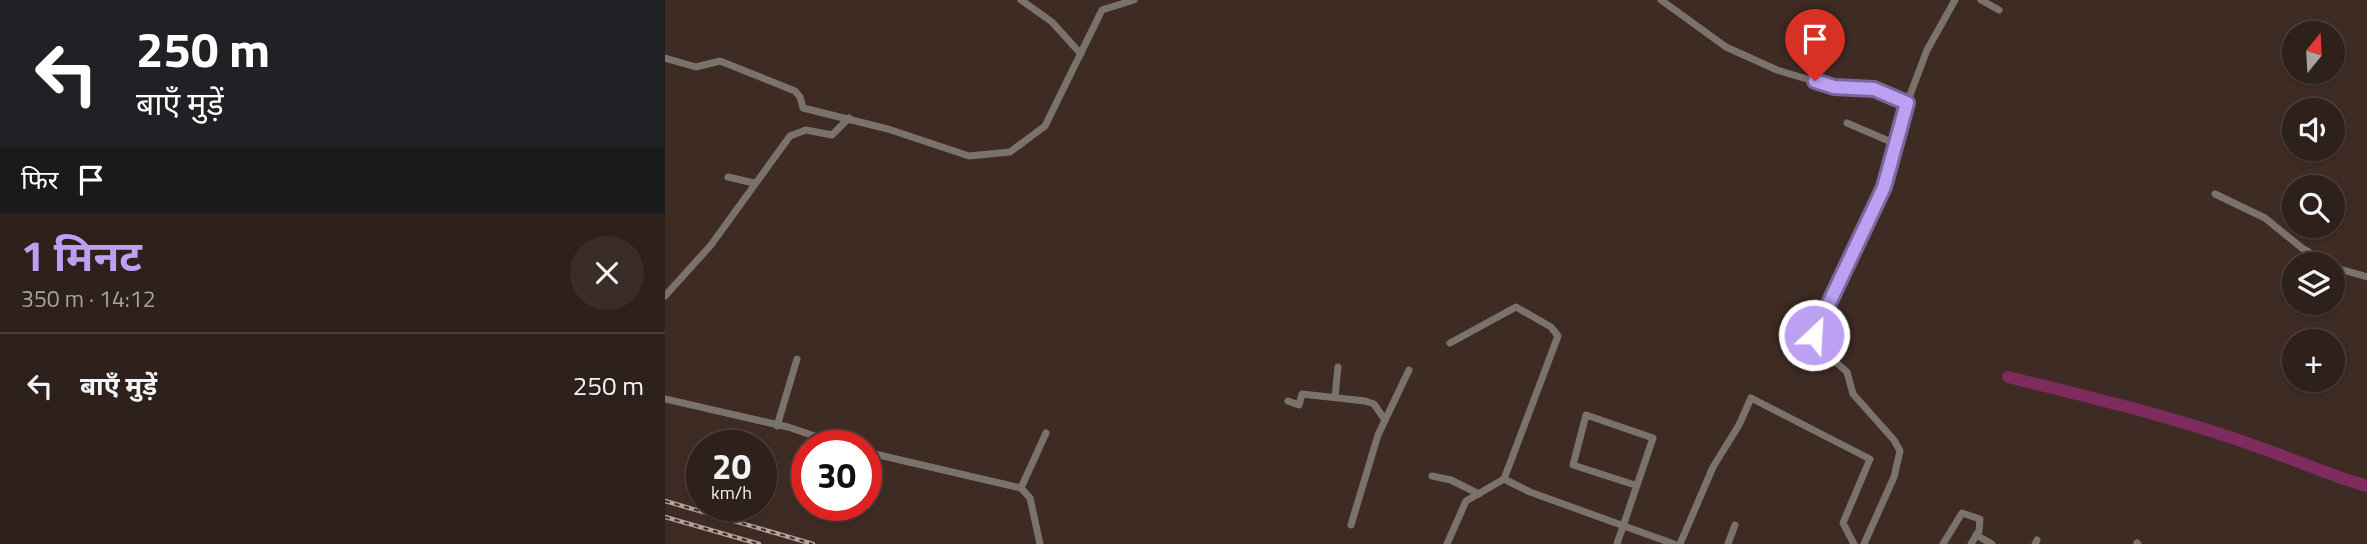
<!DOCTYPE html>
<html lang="hi">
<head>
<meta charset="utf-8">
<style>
  body { margin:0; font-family:"Titillium Web","Noto Sans Devanagari",sans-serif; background:#3a2d28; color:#f1f3f6; height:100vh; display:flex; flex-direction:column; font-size:26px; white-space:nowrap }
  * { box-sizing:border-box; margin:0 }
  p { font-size:23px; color:#a7a3a3 }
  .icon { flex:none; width:38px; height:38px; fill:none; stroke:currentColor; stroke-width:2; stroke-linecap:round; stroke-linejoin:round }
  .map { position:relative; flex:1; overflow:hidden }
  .side { display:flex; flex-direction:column; background:#2e201b; width:665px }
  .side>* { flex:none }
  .guide { background:#202124; color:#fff; overflow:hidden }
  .needle { width:46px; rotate:18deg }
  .controls { position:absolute; left:1617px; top:21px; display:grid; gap:14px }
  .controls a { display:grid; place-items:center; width:63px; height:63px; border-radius:50%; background:#2e201b; box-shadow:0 2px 5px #0004,0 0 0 2px #493e3a; font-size:35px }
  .speed { position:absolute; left:21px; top:430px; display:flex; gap:14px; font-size:35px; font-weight:700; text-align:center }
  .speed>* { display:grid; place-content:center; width:91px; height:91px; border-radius:50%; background:#2e201b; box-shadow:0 2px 5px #0004,0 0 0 2px #493e3a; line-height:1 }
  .speed small { font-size:18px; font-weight:400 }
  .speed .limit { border:10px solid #d22; background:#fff; color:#111 }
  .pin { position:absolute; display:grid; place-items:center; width:60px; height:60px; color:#fff; margin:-72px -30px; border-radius:50% 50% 50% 0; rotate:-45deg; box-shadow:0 0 7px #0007 }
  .pin .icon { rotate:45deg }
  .me { position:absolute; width:77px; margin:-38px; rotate:25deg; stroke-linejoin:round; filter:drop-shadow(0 0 5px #0008) }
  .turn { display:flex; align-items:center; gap:24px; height:147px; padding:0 21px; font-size:32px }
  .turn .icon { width:91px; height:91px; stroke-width:2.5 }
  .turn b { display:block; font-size:49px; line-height:60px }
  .then { display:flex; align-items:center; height:66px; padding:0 21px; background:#0003; gap:14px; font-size:26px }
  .round { display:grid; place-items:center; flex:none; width:74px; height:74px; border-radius:37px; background:#3a2d28 }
  .overview { display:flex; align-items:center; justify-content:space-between; height:119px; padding:0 21px }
  h1 { font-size:42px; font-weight:700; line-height:52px; color:#bca0f2 }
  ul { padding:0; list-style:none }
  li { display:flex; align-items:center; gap:21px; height:105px; padding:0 21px; border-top:2px solid #493e3a }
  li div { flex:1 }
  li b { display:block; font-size:26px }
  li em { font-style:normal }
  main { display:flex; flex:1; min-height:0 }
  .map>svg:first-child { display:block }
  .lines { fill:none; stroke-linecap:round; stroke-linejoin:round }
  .river { stroke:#7e2b5e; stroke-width:12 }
  .minor { stroke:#7a736c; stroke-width:7 }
  .rail-casing { stroke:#b1a29d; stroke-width:4.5 }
  .rail { stroke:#3e2b24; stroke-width:2; stroke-dasharray:5; stroke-linecap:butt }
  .route-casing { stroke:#7a689d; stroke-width:18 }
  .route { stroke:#bca0f2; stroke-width:12 }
</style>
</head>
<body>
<main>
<section class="side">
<div class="guide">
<div class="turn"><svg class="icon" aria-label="left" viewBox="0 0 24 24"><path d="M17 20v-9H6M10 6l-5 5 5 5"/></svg><div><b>250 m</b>बाएँ मुड़ें</div></div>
<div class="then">फिर<svg class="icon" aria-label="arrive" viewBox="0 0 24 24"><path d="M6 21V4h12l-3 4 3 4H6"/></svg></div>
</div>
<div class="overview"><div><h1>1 मिनट</h1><p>350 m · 14:12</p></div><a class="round"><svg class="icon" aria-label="close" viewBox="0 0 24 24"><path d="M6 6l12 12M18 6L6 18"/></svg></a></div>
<ul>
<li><svg class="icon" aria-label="left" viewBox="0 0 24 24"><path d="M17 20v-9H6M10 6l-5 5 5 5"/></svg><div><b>बाएँ मुड़ें</b></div><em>250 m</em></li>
</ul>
</section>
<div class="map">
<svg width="1702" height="544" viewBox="0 0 1702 544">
  <rect width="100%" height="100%" fill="#3e2b24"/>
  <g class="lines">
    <path class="river" d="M1343,377c85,21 171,41 253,71 36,12 69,28 106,38"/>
    <g class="minor">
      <path d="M356,0l31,22 29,32"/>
      <path d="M996,0l65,47 51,23 57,17 39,2 34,14"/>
      <path d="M1316,0l18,10"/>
      <path d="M0,58l31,9 24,-6 75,30 5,6 3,11 85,21 81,27 41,-4 35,-26 57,-116 32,-10"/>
      <path d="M1182,123l49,21"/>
      <path d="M63,177l26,6"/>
      <path d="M1550,194l50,24 37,30 27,16"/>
      <path d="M1668,267l34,10"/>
      <path d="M0,296l46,-51 79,-109 16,-6 26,5 17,-17"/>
      <path d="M670,397l3,-30"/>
      <path d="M0,399l123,28 56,19"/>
      <path d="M623,401l11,4 3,-11 63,7 9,3 11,16"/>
      <path d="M112,426l20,-67"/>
      <path d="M201,452l155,36 25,-55"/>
      <path d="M767,476l19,4 28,14"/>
      <path d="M839,479l26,13 144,52"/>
      <path d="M356,488l9,10 10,46"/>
      <path d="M686,525l27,-90 31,-65"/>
      <path d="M1311,535l16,9"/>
      <path d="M1472,543l1,1"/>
      <path d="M782,544l19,-43 38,-22 54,-143 -7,-9 -35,-20 -66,36"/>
      <path d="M952,544l36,-106 -67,-23 -13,50 62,20"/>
      <path d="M1015,544l33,-77 26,-42 12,-27 119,61 -27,64 11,21"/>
      <path d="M1063,544l7,-19"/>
      <path d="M1199,544l30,-67 6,-26 -6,-11 -41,-46 -6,-22 -27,-24 -6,-13 70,-148 23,-84 20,-53 28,-50"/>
      <path d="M1278,544l19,-31 18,6 -1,12 -8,13"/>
      <path d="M1370,544l2,-4"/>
    </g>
    <defs>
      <g id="rail">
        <path d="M0,501l148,43"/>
        <path d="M0,517l94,27"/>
      </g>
    </defs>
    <use href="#rail" class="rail-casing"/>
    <use href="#rail" class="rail"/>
  </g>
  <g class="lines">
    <defs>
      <path id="route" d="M1149,335l70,-148 23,-84 -33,-14 -40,-2 -19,-6"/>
    </defs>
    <use href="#route" class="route-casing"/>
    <use href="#route" class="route"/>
  </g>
</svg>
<div class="controls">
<a><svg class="needle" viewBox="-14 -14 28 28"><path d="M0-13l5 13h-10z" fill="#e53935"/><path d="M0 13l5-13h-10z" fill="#a7a3a3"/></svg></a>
<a><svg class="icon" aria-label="sound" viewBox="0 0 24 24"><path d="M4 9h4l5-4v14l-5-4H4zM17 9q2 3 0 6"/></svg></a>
<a><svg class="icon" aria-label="search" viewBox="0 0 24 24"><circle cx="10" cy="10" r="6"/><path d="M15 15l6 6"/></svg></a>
<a><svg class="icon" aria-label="layers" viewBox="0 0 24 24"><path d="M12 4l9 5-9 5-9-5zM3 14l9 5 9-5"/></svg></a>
<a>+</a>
</div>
<div class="speed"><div>20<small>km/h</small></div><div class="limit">30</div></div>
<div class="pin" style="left:1150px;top:81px;background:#d93025"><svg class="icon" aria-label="arrive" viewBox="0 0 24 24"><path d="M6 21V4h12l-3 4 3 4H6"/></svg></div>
<svg class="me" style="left:1149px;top:335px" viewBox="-20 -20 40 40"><circle r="17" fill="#bca0f2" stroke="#fff" stroke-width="3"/><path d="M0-11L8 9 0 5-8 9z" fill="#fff"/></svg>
</div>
</main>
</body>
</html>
